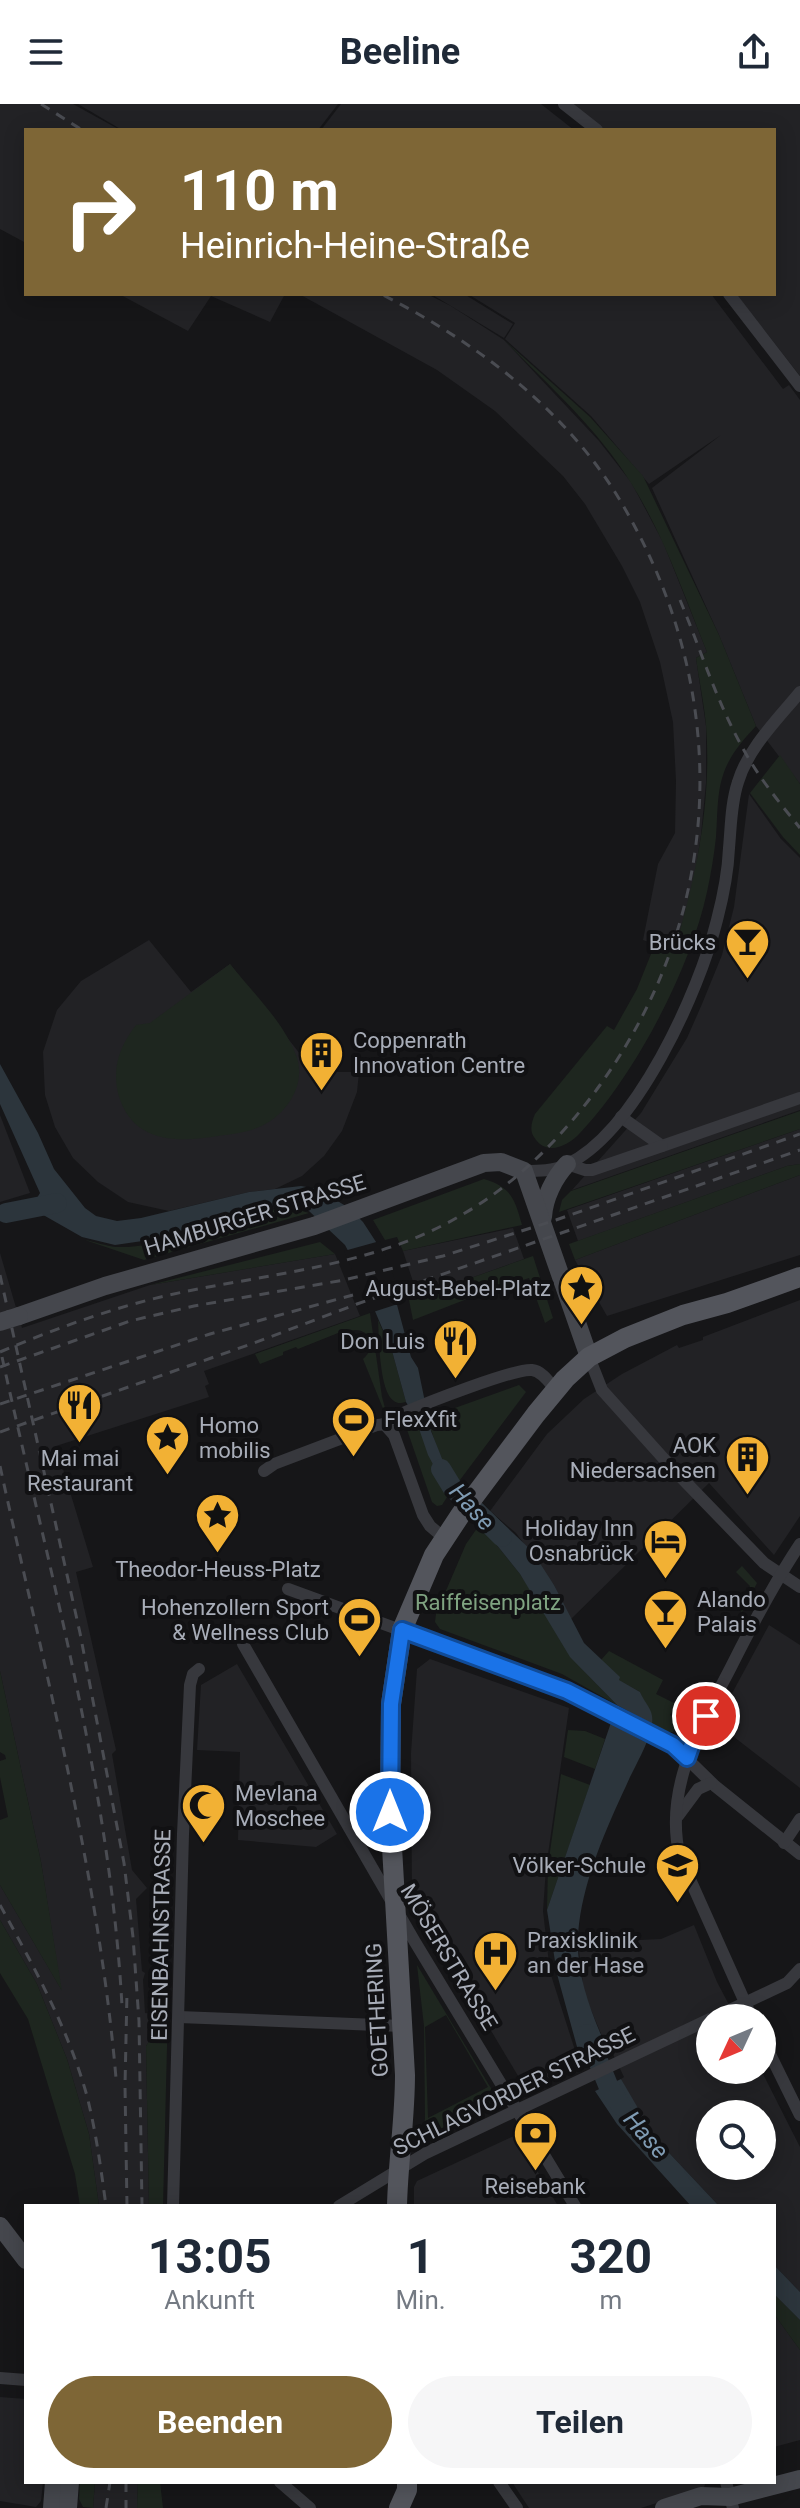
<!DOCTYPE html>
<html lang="de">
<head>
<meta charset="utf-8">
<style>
  body { margin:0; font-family:Roboto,sans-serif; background:#f6f6f7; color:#1f2937; height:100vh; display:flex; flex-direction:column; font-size:30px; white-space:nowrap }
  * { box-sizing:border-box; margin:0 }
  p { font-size:26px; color:#747a83 }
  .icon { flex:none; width:44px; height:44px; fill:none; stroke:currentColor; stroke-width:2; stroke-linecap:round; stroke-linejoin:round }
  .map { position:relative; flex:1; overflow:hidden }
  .details { position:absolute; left:24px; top:2100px; width:752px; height:280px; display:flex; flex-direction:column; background:#fff; border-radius:0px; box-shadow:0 4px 20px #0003 }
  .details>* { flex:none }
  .top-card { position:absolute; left:24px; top:24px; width:752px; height:168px; border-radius:0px; box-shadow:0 4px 20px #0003; background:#7e6636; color:#fff; overflow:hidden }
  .needle { width:52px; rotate:226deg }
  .controls { position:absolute; left:696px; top:1900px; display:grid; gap:16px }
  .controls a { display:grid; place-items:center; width:80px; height:80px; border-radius:50%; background:#fff; box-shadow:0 4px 20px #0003; font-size:40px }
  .pin { position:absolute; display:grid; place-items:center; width:68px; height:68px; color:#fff; margin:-34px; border:4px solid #fff; border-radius:50%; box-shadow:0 2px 8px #0007 }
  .me { position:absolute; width:88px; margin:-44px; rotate:0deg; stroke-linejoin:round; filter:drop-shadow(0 0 6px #0008) }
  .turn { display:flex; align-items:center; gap:28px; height:168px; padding:0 24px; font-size:36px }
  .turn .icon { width:104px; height:104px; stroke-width:2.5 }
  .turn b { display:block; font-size:56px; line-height:68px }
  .eta { display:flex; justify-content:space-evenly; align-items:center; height:136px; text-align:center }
  .eta b { font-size:48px; font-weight:700; line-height:56px }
  .action { display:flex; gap:16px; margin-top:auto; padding:16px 24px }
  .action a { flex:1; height:92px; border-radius:48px; background:#7e6636; color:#fff; font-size:32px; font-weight:700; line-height:92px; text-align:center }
  .action a+a { background:#f6f6f7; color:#1f2937 }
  header { display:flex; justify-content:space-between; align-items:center; height:104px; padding:0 24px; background:#fff; font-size:36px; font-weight:700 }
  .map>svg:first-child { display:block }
  .built { fill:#222225; fill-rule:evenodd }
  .green { fill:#1e261f; fill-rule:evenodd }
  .water { fill:#2c353c }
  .pier { fill:#161618 }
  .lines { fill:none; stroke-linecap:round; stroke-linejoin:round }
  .river { stroke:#2c353c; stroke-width:20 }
  .street { stroke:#37383d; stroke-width:12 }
  .secondary { stroke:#45474d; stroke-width:18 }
  .primary { stroke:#53555c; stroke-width:20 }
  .rail { stroke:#4a4c52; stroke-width:3; stroke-dasharray:10 8; stroke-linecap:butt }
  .secondary-bridge { stroke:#45474d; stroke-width:18 }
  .route-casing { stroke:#114b97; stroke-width:20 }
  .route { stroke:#1a73e8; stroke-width:14 }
  .labels { text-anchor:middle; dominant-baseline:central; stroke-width:8; stroke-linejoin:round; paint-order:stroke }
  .poi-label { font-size:22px; fill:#a8adb8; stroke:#111113; text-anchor:end }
  .street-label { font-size:22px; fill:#a8adb8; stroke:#111113 }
  .park-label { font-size:22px; fill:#7fa381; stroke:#111113 }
  .water-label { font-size:24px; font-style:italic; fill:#7f9bb3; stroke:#111113 }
</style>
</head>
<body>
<header><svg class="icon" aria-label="menu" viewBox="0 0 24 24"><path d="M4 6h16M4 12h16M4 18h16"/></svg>Beeline<svg class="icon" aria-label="share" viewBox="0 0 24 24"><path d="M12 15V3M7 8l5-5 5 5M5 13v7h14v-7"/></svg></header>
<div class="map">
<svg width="800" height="2404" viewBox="0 0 800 2404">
  <rect width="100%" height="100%" fill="#161618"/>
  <g class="built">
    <path d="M0,0h73l47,26h-94v113l-26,-14z"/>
    <path d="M78,0h260l-20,26h-196z"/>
    <path d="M341,0h200l33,26h-253z"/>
    <path d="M572,0h228v272l-64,-82h38v-164h-169z"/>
    <path d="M119,190h166l-15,28 -59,-26 -23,35z"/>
    <path d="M299,190h128l24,12 53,34 95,101 32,41 32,60 44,110 -11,6 10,68v57l-5,52 -8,53 -19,63 -31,-11 15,-76 17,-31 1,-52 -3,-59 -13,-60 -20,-60 -18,-36 -37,-62 -22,-28 -68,-65 -58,-41z"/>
    <path d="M431,190h33l49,30 -9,14z"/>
    <path d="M468,190h243l72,95 6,-4 11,15v384l-44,-58 -37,-91 -67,-147 69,-53 -72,49 -58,-68 -86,-77 10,-16z"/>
    <path d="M749,690l32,45 19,19v252l-228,80 69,-77 46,-75 15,-34 20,-49 12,-48z"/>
    <path d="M149,836l42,52 39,-28 84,108h45l-2,20 -15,39 -18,25 -22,20 -27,13 -26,3 -80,19 -41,-9 -30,-20 -25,-24 -18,-31 -10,-32 -2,-43 14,-42 24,-29z"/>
    <path d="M0,1011l30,78 -30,9z"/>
    <path d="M800,1025v35l-13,2 -209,75 -11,-31z"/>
    <path d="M800,1071v80l-193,61 -32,-56z"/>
    <path d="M513,1124l11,31 -106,38 -15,-46z"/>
    <path d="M0,1149l22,75 128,-43 185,-31 25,62 -156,55 5,13 -4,2 4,11 -153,49 37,121 -17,5 40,178 -4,4 20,116 15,18 -11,11 6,72 3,2 -2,7 2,33 12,1v16l-11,16 3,160h-50l-10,-72 -22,-75 -30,-75 -37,-64v-35l61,104 -20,-127 -41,-191z"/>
    <path d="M800,1196v216l-26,39 -65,-72 -139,137 -16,-35 -38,-52 -26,-22 57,-77 37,-35 38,-25 55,-29 2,3 24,-8v-3z"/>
    <path d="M769,1521l31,20v143l-84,-65z"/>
    <path d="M430,1555l139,49 -23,160 -3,43 7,61 30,94 -53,25 -115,-193 -1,-145 6,-84z"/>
    <path d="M237,1560l100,170 -21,13 -78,-7 2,-88 -43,-2 4,-65z"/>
    <path d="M694,1821l23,57 19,36h-26v52h51l39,77v145l-26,-27v-59h-55l-63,-67 -28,-46 -7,-14 3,-2 -1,-2 -11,-23 -3,1 -25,-60 -6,-50 83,-4zM710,2010h52v52h-52z"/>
    <path d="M516,2031l42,71h-144v-19l3,-6z"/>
    <path d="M774,2210l26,36v90l-26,7z"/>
    <path d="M0,2293l26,2v83h17l-2,19 -5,6 -36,-6z"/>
    <path d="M95,2378h43l-1,26h-44z"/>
    <path d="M512,2378h193v2l-1,4 -63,20h-112z"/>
  </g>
  <g class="green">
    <path d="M504,236l86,77 53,59 76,159 37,91c-11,12 -22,24 -29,39 -11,23 -9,48 -11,72 -2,18 -5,37 -9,55 -17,78 -72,183 -127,241 -12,13 -34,24 -46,4 -5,-7 -2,-16 1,-23l72,-88 7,4 23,-41 18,-45 19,7c22,-73 38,-149 32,-226 -2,-22 -7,-45 -10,-67l11,-6c-23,-57 -43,-117 -76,-169 -33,-54 -84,-99 -127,-143z"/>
    <path d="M780,651l20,29v71l-17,-18 -33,-44z"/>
    <path d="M230,860c23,29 55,59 67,94 9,29 -12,58 -38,69 -13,6 -27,7 -41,9 -41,7 -87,7 -100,-43 -6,-27 2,-47 18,-68l14,-2z"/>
    <path d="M800,1007v18l-241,83 3,-12 9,-9z"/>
    <path d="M800,1060v11l-225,85 -6,-16 218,-78z"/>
    <path d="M484,1075c27,8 31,20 38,46l-119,26 -6,-14 -12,3 -12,-20z"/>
    <path d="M293,1104l16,5 -165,47 -59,-20c10,2 21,6 31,7 44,2 116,-25 159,-38z"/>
    <path d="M320,1138l15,12 -185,31z"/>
    <path d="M533,1152l20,62 -8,5 -16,-45 -44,14 -72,28 -4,-20z"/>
    <path d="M370,1209l12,84 3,11 -1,3 -21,-52c18,-15 2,-37 -18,-26l-2,-2 -45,18 -2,-2 -13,5v3l-23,9 -5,-10z"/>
    <path d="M378,1216l14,31 14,51c-5,1 -8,2 -12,-1 -15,-9 -15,-64 -16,-81z"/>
    <path d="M519,1281l7,7 -69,92c-13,-14 -27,-52 -30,-72l8,-3 3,5z"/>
    <path d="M415,1313l34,77 -7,11 -5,1 -5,-4 -28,-81z"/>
    <path d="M480,1420l40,50 65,98 32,33 -55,-31 -122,-45 -5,-7 1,-8 30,-70z"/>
    <path d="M742,1462l15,17 -15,29 -4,-3 12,-23 -14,-14z"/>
    <path d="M609,1547l54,29 -7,14 20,10 -6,11 9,5 -6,12h-4l-17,-8 -12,-32 -22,-12 1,-3 -18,-17z"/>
    <path d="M0,1567l41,191 21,129 -62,-106v-65l8,-3 -8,-40v-16l6,-2 -1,-4 -5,-3z"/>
    <path d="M568,1626l17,1 20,8 -10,30 -31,-12z"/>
    <path d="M561,1670l29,11 -43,125 1,-44z"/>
    <path d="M0,1816l37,64 30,75 22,75 10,72h-19l-5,-32 -47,-155 -28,-46z"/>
    <path d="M417,1861l78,130 -1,7 -65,33 -6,-4 2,-12 -1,-93zM446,1911l42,72 -60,31 -3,-91z"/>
    <path d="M157,1903h11l-5,199h-14l-3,-160 11,-16z"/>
    <path d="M774,2190l26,26v30l-26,-36z"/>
    <path d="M80,2378h15l-2,26 -10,-1 -4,-8z"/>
    <path d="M138,2378h22l3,26h-26z"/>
  </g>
  <g class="water">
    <path d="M0,960l38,69 16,36 31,39 11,8 21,5 24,-3 108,-26 52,-6 17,3 31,19 14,14 15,23 11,30 22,82 7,11 13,63 18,45 8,8 -8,10 -21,-39 -13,-38 -9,-15 -14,-51 -38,-89 -9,-17 -36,-34 -16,-4h-18l-105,30 -55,8 -33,-8 -51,-29 9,-15 -40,-89z"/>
    <path d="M490,1407l42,40 22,34 30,58 36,34 -1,3 21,12c6,14 14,17 12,32 -2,18 -19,45 -26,62 -20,43 -41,90 -47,138 -6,46 12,89 30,129l-27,12 -25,-91 -10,-64 70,-205 -47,-48 -50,-83 -40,-50z"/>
    <path d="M621,1975l35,60 63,67h-28l-74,-82 -22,-33z"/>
    <path d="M774,2161l26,27v28l-26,-26z"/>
  </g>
  <g class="pier">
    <path d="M380,1137l13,33 8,29 -31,10 -26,-62z"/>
    <path d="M617,1601l35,19 -7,18 -33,-18z"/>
  </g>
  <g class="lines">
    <g class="river">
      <path d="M6,1109l51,-10"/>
      <path d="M441,1365l11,18 50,50"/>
      <path d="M587,1930l21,51 13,21"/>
    </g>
    <g class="street">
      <path d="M564,0l33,26"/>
      <path d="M729,190l71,92"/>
      <path d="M621,1013l41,29 138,-48"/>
      <path d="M567,1060l18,6h7l70,-24"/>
      <path d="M524,1067c15,0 29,0 42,-6 70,-33 133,-173 151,-245 6,-23 11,-48 12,-72 2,-22 2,-45 9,-66 10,-34 40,-63 62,-90"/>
      <path d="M589,1253l13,33 71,79 91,94 36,24"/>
      <path d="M386,1322l8,9 29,80 7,11 14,12"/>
      <path d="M264,1367l10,-7 103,-39c12,0 15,-8 26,-12 21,-9 112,-45 129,-43 10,1 17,12 23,19"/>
      <path d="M288,1485l279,102 48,23 58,31 42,41 85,68"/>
      <path d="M243,1540l172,298 160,264"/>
      <path d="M678,1712l20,-27 13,-6"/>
      <path d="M351,1724c18,13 29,4 38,-13"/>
      <path d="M784,1739l16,-24"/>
      <path d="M179,1913l223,9"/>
      <path d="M713,1914l74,-35 13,-14"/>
      <path d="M752,1914l-72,-161c-17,-68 21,-132 51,-190 21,-42 43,-84 69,-123"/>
      <path d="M762,1934l38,77"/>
      <path d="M173,2102l10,-372 7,-149 3,-11 6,-5"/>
      <path d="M339,2102l87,-53 284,-134"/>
      <path d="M0,2274l26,2"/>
      <path d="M280,2378l30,26"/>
      <path d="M499,2378l18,26"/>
      <path d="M726,2378l7,26"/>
    </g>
    <g class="secondary">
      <path d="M543,1113c1,-19 11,-39 24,-53"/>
      <path d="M19,1212l86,-30 209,-60 170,-63 17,-1 23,9 65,186"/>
      <path d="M0,2122l26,34"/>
      <path d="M52,2404l2,-26"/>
      <path d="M68,2404l2,-26"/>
      <path d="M664,2404l37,-12 29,1 70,-18"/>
    </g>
    <g class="primary">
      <path d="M397,2102c1,-44 8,-87 8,-131l-15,-263 1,-108 11,-74 32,-75 27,-41 75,-100 29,-35 24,-22 36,-19 58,-23 44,-12 73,-26"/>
      <path d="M399,2404l8,-18v-8"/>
    </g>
    <g class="rail">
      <path d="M41,0l41,26"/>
      <path d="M680,496c20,48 35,97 60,143 16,31 38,58 60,85"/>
      <path d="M0,1171l80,358 44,230 9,74 6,84 3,185"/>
      <path d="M0,1248c54,-23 112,-44 169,-57 100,-22 207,-28 296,-82 53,-31 99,-78 135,-128 128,-178 132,-400 18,-588 -55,-90 -144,-156 -237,-203"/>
      <path d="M2,1253c47,214 108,429 120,649"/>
      <path d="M0,1263l130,-46 64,-15 150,-26 99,-24 113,-36 244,-86"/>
      <path d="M0,1300l210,-70 143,-39"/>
      <path d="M0,1328l254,-89 103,-39 443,-154"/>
      <path d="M0,1362c44,203 98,404 116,612"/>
      <path d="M0,1801c34,62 68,123 87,191 9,36 14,73 19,110"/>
      <path d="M127,2102l-2,-120 2,-94"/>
      <path d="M126,2378v26"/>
      <path d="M106,2404l4,-26"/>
    </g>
    <path class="secondary-bridge" d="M0,1218l19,-6"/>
  </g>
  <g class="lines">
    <defs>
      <path id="route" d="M390,1708l1,-108 11,-74 165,61 106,54 14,13 7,-20 12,-22"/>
    </defs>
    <use href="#route" class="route-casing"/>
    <use href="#route" class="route"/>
  </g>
  <defs>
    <symbol id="bar-pin" viewBox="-11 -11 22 30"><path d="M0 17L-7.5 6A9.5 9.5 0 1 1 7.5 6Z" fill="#f2b134" stroke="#111113"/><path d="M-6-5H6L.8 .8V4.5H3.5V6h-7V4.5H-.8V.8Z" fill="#111"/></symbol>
    <symbol id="building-pin" viewBox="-11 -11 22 30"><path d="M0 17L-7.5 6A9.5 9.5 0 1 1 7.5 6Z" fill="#f2b134" stroke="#111113"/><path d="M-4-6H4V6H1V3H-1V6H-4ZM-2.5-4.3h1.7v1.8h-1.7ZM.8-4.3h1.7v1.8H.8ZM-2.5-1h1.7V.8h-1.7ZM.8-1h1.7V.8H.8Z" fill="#111"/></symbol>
    <symbol id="sight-pin" viewBox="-11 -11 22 30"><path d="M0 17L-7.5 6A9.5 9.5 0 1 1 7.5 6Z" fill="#f2b134" stroke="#111113"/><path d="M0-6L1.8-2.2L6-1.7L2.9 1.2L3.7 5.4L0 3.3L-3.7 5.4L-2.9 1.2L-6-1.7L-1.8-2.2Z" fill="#111"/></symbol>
    <symbol id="restaurant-pin" viewBox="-11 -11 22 30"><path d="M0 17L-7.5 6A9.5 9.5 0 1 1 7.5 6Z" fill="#f2b134" stroke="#111113"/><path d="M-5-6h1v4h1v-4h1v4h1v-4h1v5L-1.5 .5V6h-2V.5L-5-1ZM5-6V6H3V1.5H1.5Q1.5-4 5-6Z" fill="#111"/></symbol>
    <symbol id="stadium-pin" viewBox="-11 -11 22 30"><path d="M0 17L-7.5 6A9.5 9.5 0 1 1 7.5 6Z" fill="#f2b134" stroke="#111113"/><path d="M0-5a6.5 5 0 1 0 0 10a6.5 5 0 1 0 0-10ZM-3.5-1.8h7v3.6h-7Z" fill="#111"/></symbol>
    <symbol id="hotel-pin" viewBox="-11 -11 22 30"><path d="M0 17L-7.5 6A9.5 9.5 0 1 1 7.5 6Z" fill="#f2b134" stroke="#111113"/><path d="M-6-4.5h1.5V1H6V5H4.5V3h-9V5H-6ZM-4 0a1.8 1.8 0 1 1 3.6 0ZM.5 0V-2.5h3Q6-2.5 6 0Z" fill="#111"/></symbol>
    <symbol id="mosque-pin" viewBox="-11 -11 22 30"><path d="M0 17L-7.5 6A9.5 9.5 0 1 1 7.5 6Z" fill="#f2b134" stroke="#111113"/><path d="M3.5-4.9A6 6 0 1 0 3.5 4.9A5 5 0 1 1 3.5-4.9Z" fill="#111"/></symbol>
    <symbol id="school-pin" viewBox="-11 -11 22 30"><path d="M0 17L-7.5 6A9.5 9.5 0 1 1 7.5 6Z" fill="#f2b134" stroke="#111113"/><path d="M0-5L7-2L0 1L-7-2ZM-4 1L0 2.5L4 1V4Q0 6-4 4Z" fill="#111"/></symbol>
    <symbol id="hospital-pin" viewBox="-11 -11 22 30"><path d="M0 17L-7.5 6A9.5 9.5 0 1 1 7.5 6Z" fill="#f2b134" stroke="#111113"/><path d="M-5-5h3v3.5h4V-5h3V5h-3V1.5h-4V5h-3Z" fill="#111"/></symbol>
    <symbol id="bank-pin" viewBox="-11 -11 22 30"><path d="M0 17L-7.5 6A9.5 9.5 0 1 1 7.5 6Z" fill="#f2b134" stroke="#111113"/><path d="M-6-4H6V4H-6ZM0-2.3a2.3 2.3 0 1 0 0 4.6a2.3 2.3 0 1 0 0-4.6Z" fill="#111"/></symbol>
  </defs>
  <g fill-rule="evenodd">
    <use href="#bar-pin" x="722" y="812" width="51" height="69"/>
    <use href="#building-pin" x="296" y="924" width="51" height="69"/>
    <use href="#sight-pin" x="556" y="1158" width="51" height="69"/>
    <use href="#restaurant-pin" x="430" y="1212" width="51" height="69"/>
    <use href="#restaurant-pin" x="54" y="1276" width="51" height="69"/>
    <use href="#stadium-pin" x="328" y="1290" width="51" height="69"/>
    <use href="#sight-pin" x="142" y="1308" width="51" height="69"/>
    <use href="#building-pin" x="722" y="1328" width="51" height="69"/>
    <use href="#sight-pin" x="192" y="1386" width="51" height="69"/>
    <use href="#hotel-pin" x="640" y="1412" width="51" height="69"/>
    <use href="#bar-pin" x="640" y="1482" width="51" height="69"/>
    <use href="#stadium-pin" x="334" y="1490" width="51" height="69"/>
    <use href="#mosque-pin" x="178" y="1676" width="51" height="69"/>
    <use href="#school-pin" x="652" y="1736" width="51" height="69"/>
    <use href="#hospital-pin" x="470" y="1824" width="51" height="69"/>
    <use href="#bank-pin" x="510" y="2004" width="51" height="69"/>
  </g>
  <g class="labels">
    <g class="poi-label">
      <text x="716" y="838">Brücks</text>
      <text x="353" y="936" text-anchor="start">Coppenrath<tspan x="353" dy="25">Innovation Centre</tspan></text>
      <text x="551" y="1184">August-Bebel-Platz</text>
      <text x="425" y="1237">Don Luis</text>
      <text x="384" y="1315" text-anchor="start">FlexXfit</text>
      <text x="199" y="1321" text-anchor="start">Homo<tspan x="199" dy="25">mobilis</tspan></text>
      <text x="716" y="1341">AOK<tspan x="716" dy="25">Niedersachsen</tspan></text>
      <text x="80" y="1354" text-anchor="middle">Mai mai<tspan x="80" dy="25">Restaurant</tspan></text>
      <text x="634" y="1424">Holiday Inn<tspan x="634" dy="25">Osnabrück</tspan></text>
      <text x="218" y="1465" text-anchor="middle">Theodor-Heuss-Platz</text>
      <text x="697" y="1495" text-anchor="start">Alando<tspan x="697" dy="25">Palais</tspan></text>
      <text x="329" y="1503">Hohenzollern Sport<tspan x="329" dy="25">&amp; Wellness Club</tspan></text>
      <text x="235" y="1689" text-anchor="start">Mevlana<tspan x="235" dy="25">Moschee</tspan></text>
      <text x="646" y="1761">Völker-Schule</text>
      <text x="527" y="1836" text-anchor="start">Praxisklinik<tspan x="527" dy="25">an der Hase</tspan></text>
      <text x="535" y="2082" text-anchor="middle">Reisebank</text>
    </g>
    <g class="street-label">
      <text transform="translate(255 1111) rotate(-17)">HAMBURGER STRASSE</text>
      <text transform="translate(161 1831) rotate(-89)">EISENBAHNSTRASSE</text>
      <text transform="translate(449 1853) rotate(59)">MÖSERSTRASSE</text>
      <text transform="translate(377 1906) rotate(-93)">GOETHERING</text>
      <text transform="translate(514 1987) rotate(-26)">SCHLAGVORDER STRASSE</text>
    </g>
    <g class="park-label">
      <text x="488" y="1498">Raiffeisenplatz</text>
    </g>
    <g class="water-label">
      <text transform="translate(472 1403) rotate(48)">Hase</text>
      <text transform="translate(646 2031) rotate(49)">Hase</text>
    </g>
  </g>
</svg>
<div class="controls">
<a><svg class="needle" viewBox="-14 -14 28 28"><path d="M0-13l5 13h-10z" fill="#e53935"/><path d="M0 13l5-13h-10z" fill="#747a83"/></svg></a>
<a><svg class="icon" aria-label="search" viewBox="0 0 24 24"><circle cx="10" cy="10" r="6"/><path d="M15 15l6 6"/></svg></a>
</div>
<div class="pin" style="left:706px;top:1612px;background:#d93025"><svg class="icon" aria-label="arrive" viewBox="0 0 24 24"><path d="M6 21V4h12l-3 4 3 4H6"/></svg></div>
<svg class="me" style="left:390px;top:1708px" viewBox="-20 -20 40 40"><circle r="17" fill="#1a73e8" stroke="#fff" stroke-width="3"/><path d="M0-11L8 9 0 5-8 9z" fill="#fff"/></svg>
<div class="top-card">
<div class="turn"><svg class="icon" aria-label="right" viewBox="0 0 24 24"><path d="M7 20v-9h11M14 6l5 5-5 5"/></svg><div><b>110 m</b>Heinrich-Heine-Straße</div></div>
</div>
<section class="details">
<div class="eta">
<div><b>13:05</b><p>Ankunft</p></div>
<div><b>1</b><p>Min.</p></div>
<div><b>320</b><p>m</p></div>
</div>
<div class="action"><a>Beenden</a><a>Teilen</a></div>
</section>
</div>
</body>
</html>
